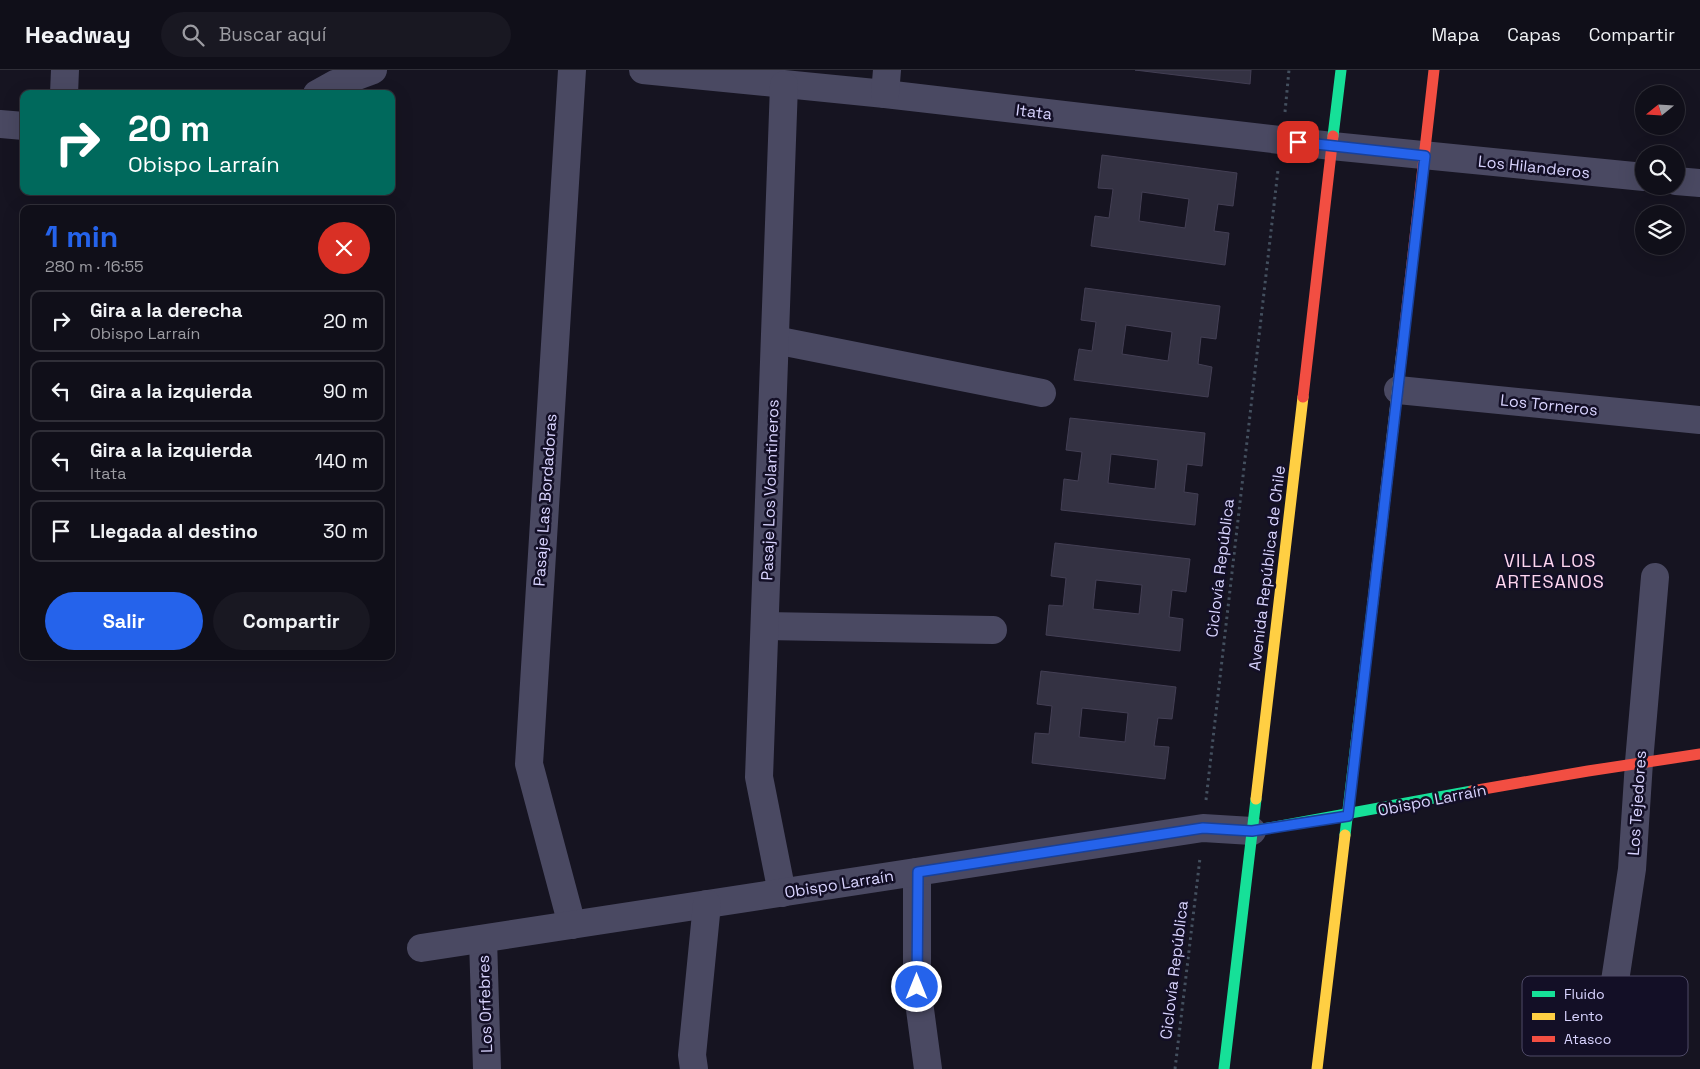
<!DOCTYPE html>
<html lang="es">
<head>
<meta charset="utf-8">
<style>
  body { margin:0; font-family:"Space Grotesk",sans-serif; background:#191822; color:#f1f3f6; height:100vh; display:flex; flex-direction:column; font-size:19px; white-space:nowrap }
  * { box-sizing:border-box; margin:0 }
  p { font-size:16px; color:#9c9ca2 }
  .icon { flex:none; width:28px; height:28px; fill:none; stroke:currentColor; stroke-width:2; stroke-linecap:round; stroke-linejoin:round }
  .map { position:relative; flex:1; overflow:hidden }
  .drawer { position:absolute; left:20px; top:135px; width:375px; height:455px; display:flex; flex-direction:column; background:#100f19; border-radius:10px; box-shadow:0 5px 20px #0002,0 0 0 1px #302f38 }
  .drawer>* { flex:none }
  .guide { position:absolute; left:20px; top:20px; width:375px; height:105px; border-radius:10px; box-shadow:0 5px 20px #0002,0 0 0 1px #302f38; background:#00695c; color:#fff; overflow:hidden }
  .needle { width:32px; rotate:252deg }
  .tools { position:absolute; left:1635px; top:15px; display:grid; gap:10px }
  .tools a { display:grid; place-items:center; width:50px; height:50px; border-radius:50%; background:#100f19; box-shadow:0 5px 20px #0002,0 0 0 1px #302f38; font-size:25px }
  .pin { position:absolute; display:grid; place-items:center; width:42px; height:42px; color:#fff; margin:-21px; border-radius:10px; box-shadow:0 2px 8px #0006 }
  .me { position:absolute; width:55px; margin:-28px; rotate:0deg; stroke-linejoin:round; filter:drop-shadow(0 0 4px #0008) }
  .turn { display:flex; align-items:center; gap:18px; height:105px; padding:0 25px; font-size:22px }
  .turn .icon { width:65px; height:65px; stroke-width:2.5 }
  .turn b { display:block; font-size:35px; line-height:42px }
  .round { display:grid; place-items:center; flex:none; width:52px; height:52px; border-radius:26px; background:#191822 }
  .head { display:flex; align-items:center; justify-content:space-between; height:85px; padding:0 25px }
  h1 { font-size:30px; font-weight:700; line-height:38px; color:#2563eb }
  .cta { display:flex; gap:10px; margin-top:auto; padding:10px 25px }
  .cta a { flex:1; height:58px; border-radius:30px; background:#2563eb; color:#fff; font-size:20px; font-weight:700; line-height:58px; text-align:center }
  .cta a+a { background:#191822; color:#f1f3f6 }
  ul { padding:0; list-style:none }
  li { display:flex; align-items:center; gap:15px; height:62px; margin:0 10px 8px; padding:0 15px; border:2px solid #302f38; border-radius:10px }
  li div { flex:1 }
  li b { display:block; font-size:19px }
  li em { font-style:normal }
  header { display:flex; align-items:center; gap:30px; box-sizing:border-box; height:70px; padding:0 25px; background:#100f19; border-bottom:1px solid #302f38 }
  header strong { font-size:24px }
  nav { display:flex; gap:28px; margin-inline-start:auto; font-size:18px }
  .search { width:350px; height:45px; background:#191822; display:flex; align-items:center; gap:12px; box-sizing:border-box; padding:0 18px; border-radius:28px; color:#9c9ca2; font-size:19px }
  .map>svg:first-child { display:block }
  .building { fill:#343243; stroke:#433f54; fill-rule:evenodd }
  .lines { fill:none; stroke-linecap:round; stroke-linejoin:round }
  .path { stroke:#44505f; stroke-width:3; stroke-dasharray:2.5 4; stroke-linecap:butt }
  .street { stroke:#4a4962; stroke-width:28 }
  .fast { stroke:#16e098; stroke-width:11 }
  .slow { stroke:#ffcf43; stroke-width:11 }
  .jam { stroke:#f24e42; stroke-width:11 }
  .route-casing { stroke:#184099; stroke-width:12 }
  .route { stroke:#2563eb; stroke-width:9 }
  .labels { text-anchor:middle; dominant-baseline:central; stroke-width:5; stroke-linejoin:round; paint-order:stroke }
  .street-label { font-size:16px; fill:#d9d4ff; stroke:#130f26 }
  .neighbourhood-label { font-size:18px; letter-spacing:1px; fill:#ffd6f0; stroke:#130f26 }
  .key { fill:#130f26; stroke:#4e4a67; stroke-width:1 }
  .key-label { font-size:14px; fill:#d9d4ff }
</style>
</head>
<body>
<header>
<strong>Headway</strong>
<div class="search"><svg class="icon" aria-label="search" viewBox="0 0 24 24"><circle cx="10" cy="10" r="6"/><path d="M15 15l6 6"/></svg>Buscar aquí</div>
<nav><a>Mapa</a><a>Capas</a><a>Compartir</a></nav>
</header>
<div class="map">
<svg width="1700" height="999" viewBox="0 0 1700 999">
  <rect width="100%" height="100%" fill="#161421"/>
  <g class="building">
    <path d="M1135,0h116l-1,14z"/>
    <path d="M1102,85l135,18 -4,33 -15,-2 -4,27 15,2 -4,32 -134,-19 4,-30 14,2 4,-29 -15,-1zM1142,122l47,7 -4,29 -46,-7z"/>
    <path d="M1085,218l135,18 -4,33 -15,-2 -3,27 14,3 -4,30 -134,-17 5,-31 13,2 4,-29 -15,-2zM1126,255l46,7 -4,29 -46,-7z"/>
    <path d="M1070,348l135,15 -3,33 -15,-2 -3,28 14,2 -3,31 -134,-15 3,-31 14,2 4,-29 -16,-2zM1111,384l47,6 -3,29 -47,-6z"/>
    <path d="M1055,473l135,16 -4,33 -14,-2 -3,27 14,2 -3,32 -134,-16 3,-30 14,1 3,-28 -15,-2zM1096,510l46,5 -3,29 -46,-5z"/>
    <path d="M1041,601l135,16 -4,32 -14,-1 -4,28 15,1 -4,32 -133,-16 3,-30 14,1 3,-28 -15,-2zM1082,638l46,5 -3,29 -46,-5z"/>
  </g>
  <g class="lines">
    <g class="path">
      <path d="M1285,42l4,-42"/>
      <path d="M1206,730l72,-630"/>
      <path d="M1175,999l25,-211"/>
    </g>
    <g class="street">
      <path d="M572,0l-43,694 43,161"/>
      <path d="M643,0l242,24 447,52 312,31"/>
      <path d="M64,24l1,-24"/>
      <path d="M317,24l18,-10 38,-14"/>
      <path d="M885,24l2,-24"/>
      <path d="M0,54l24,2"/>
      <path d="M1676,111l24,2"/>
      <path d="M775,270l267,53"/>
      <path d="M1398,320l302,30"/>
      <path d="M765,556l228,4"/>
      <path d="M917,802v115l11,82"/>
      <path d="M782,823l-23,-116 25,-692"/>
      <path d="M483,869l4,130"/>
      <path d="M421,878l782,-120 49,3"/>
      <path d="M1608,957l24,-158 7,-107 16,-185"/>
      <path d="M694,999l-2,-14 15,-151"/>
    </g>
    <g class="fast">
      <path d="M1333,66l8,-66"/>
      <path d="M1252,761l220,-40"/>
      <path d="M1345,765l28,-234"/>
      <path d="M1224,999l32,-270"/>
    </g>
    <g class="slow">
      <path d="M1373,531l29,-250"/>
      <path d="M1256,729l47,-402"/>
      <path d="M1317,999l28,-234"/>
    </g>
    <g class="jam">
      <path d="M1402,281l32,-281"/>
      <path d="M1303,327l30,-261"/>
      <path d="M1472,721l116,-20 112,-17"/>
    </g>
  </g>
  <g class="lines">
    <defs>
      <path id="route" d="M917,917l1,-115 285,-44 49,3 96,-15 77,-660 -127,-14"/>
    </defs>
    <use href="#route" class="route-casing"/>
    <use href="#route" class="route"/>
  </g>
  <g class="labels">
    <g class="street-label">
      <text transform="translate(1034 42) rotate(7)">Itata</text>
      <text transform="translate(1534 97) rotate(6)">Los Hilanderos</text>
      <text transform="translate(1549 335) rotate(6)">Los Torneros</text>
      <text transform="translate(770 420) rotate(-88)">Pasaje Los Volantineros</text>
      <text transform="translate(545 430) rotate(-86)">Pasaje Las Bordadoras</text>
      <text transform="translate(1220 498) rotate(-83)">Ciclovía República</text>
      <text transform="translate(1267 498) rotate(-83)">Avenida República de Chile</text>
      <text transform="translate(1432 730) rotate(-11)">Obispo Larraín</text>
      <text transform="translate(1637 733) rotate(-86)">Los Tejedores</text>
      <text transform="translate(839 814) rotate(-9)">Obispo Larraín</text>
      <text transform="translate(1174 900) rotate(-83)">Ciclovía República</text>
      <text transform="translate(485 934) rotate(-92)">Los Orfebres</text>
    </g>
    <g class="neighbourhood-label">
      <text x="1550" y="490">VILLA LOS<tspan x="1550" dy="21">ARTESANOS</tspan></text>
    </g>
  </g>
  <rect x="1522" y="906" width="166" height="80" rx="8" class="key"/>
  <rect x="1532" y="921" width="23" height="6" fill="#16e098"/>
  <rect x="1532" y="943" width="23" height="7" fill="#ffcf43"/>
  <rect x="1532" y="966" width="23" height="6" fill="#f24e42"/>
  <g class="key-label">
    <text x="1564" y="929">Fluido</text>
    <text x="1564" y="951">Lento</text>
    <text x="1564" y="974">Atasco</text>
  </g>
</svg>
<div class="tools">
<a><svg class="needle" viewBox="-14 -14 28 28"><path d="M0-13l5 13h-10z" fill="#e53935"/><path d="M0 13l5-13h-10z" fill="#9c9ca2"/></svg></a>
<a><svg class="icon" aria-label="search" viewBox="0 0 24 24"><circle cx="10" cy="10" r="6"/><path d="M15 15l6 6"/></svg></a>
<a><svg class="icon" aria-label="layers" viewBox="0 0 24 24"><path d="M12 4l9 5-9 5-9-5zM3 14l9 5 9-5"/></svg></a>
</div>
<div class="pin" style="left:1298px;top:72px;background:#d93025"><svg class="icon" aria-label="arrive" viewBox="0 0 24 24"><path d="M6 21V4h12l-3 4 3 4H6"/></svg></div>
<svg class="me" style="left:917px;top:917px" viewBox="-20 -20 40 40"><circle r="17" fill="#2563eb" stroke="#fff" stroke-width="3"/><path d="M0-11L8 9 0 5-8 9z" fill="#fff"/></svg>
<div class="guide">
<div class="turn"><svg class="icon" aria-label="right" viewBox="0 0 24 24"><path d="M7 20v-9h11M14 6l5 5-5 5"/></svg><div><b>20 m</b>Obispo Larraín</div></div>
</div>
<section class="drawer">
<div class="head"><div><h1>1 min</h1><p>280 m · 16:55</p></div><a class="round" style="background:#d93025;color:#fff"><svg class="icon" aria-label="close" viewBox="0 0 24 24"><path d="M6 6l12 12M18 6L6 18"/></svg></a></div>
<ul>
<li><svg class="icon" aria-label="right" viewBox="0 0 24 24"><path d="M7 20v-9h11M14 6l5 5-5 5"/></svg><div><b>Gira a la derecha</b><p>Obispo Larraín</p></div><em>20 m</em></li>
<li><svg class="icon" aria-label="left" viewBox="0 0 24 24"><path d="M17 20v-9H6M10 6l-5 5 5 5"/></svg><div><b>Gira a la izquierda</b></div><em>90 m</em></li>
<li><svg class="icon" aria-label="left" viewBox="0 0 24 24"><path d="M17 20v-9H6M10 6l-5 5 5 5"/></svg><div><b>Gira a la izquierda</b><p>Itata</p></div><em>140 m</em></li>
<li><svg class="icon" aria-label="arrive" viewBox="0 0 24 24"><path d="M6 21V4h12l-3 4 3 4H6"/></svg><div><b>Llegada al destino</b></div><em>30 m</em></li>
</ul>
<div class="cta"><a>Salir</a><a>Compartir</a></div>
</section>
</div>
</body>
</html>
